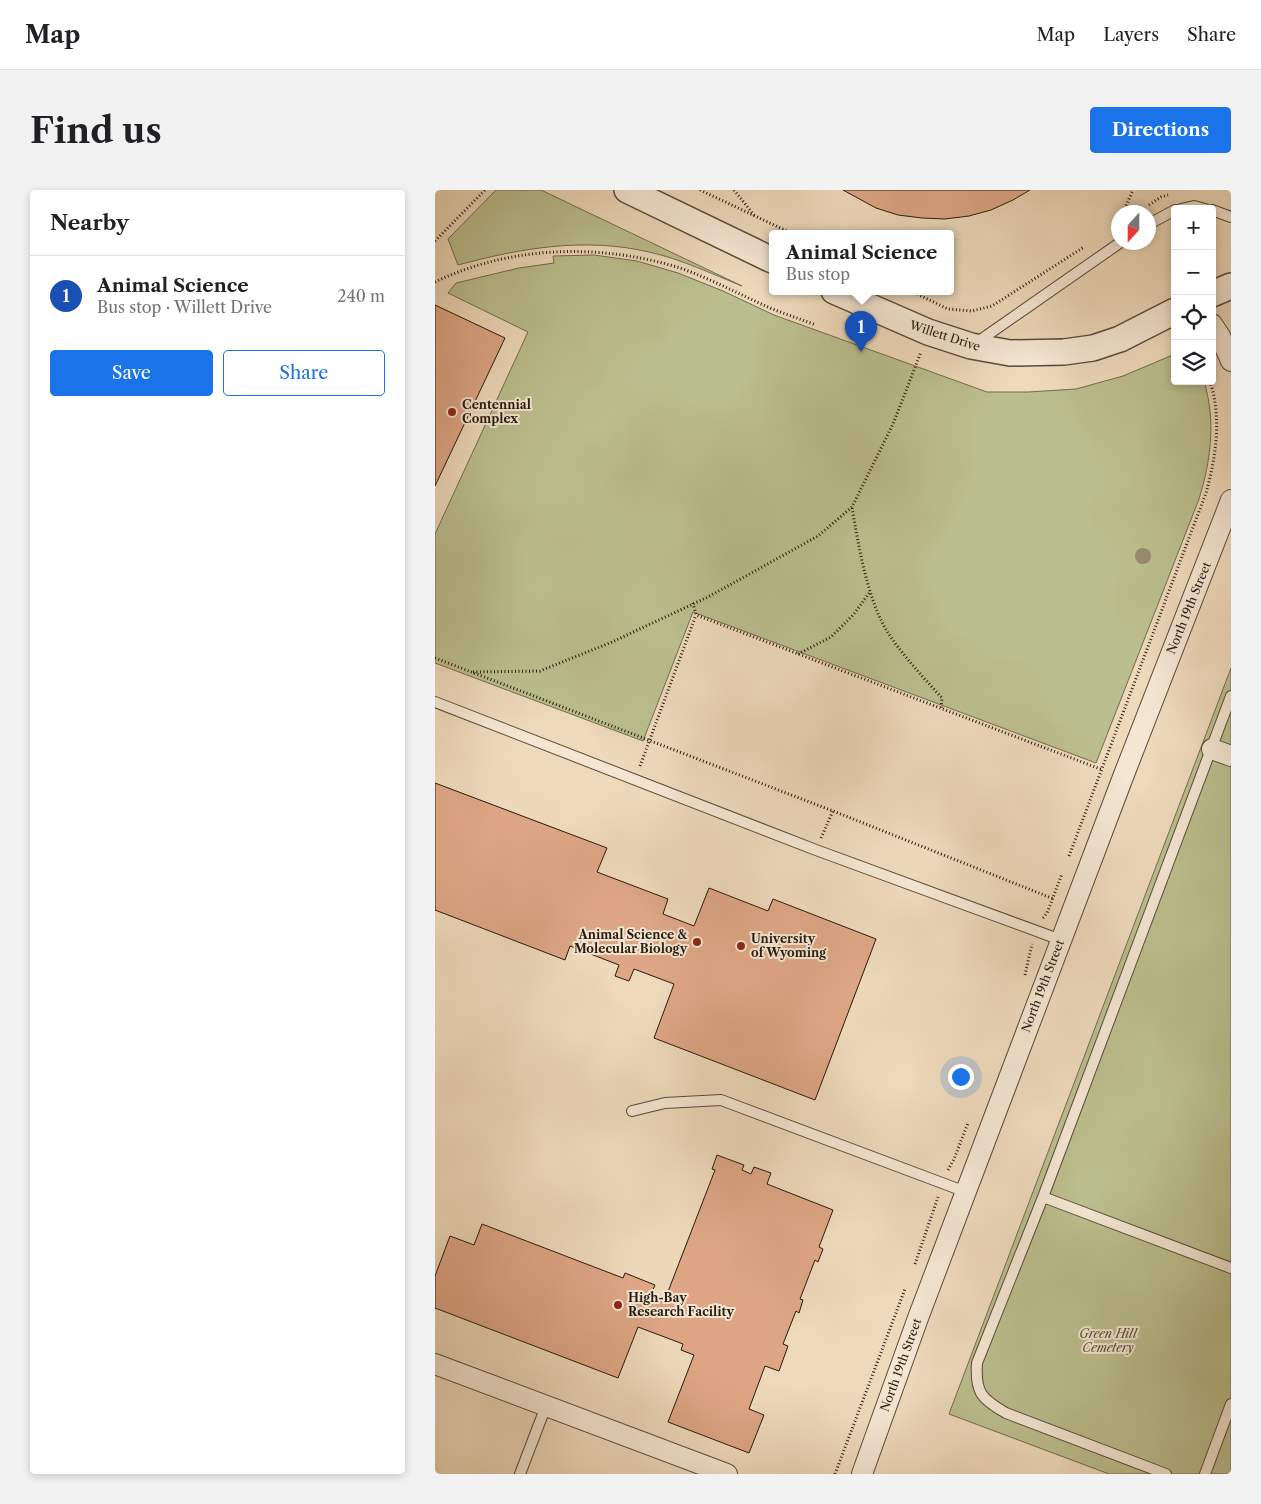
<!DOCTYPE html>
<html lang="en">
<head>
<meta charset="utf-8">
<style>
  :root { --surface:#fff; --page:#f2f2f2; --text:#202124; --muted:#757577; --line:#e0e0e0; --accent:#1a73e8 }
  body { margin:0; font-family:"Libre Caslon Text",serif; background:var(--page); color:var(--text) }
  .controls { position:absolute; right:15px; top:15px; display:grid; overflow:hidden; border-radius:5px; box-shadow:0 2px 8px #0003 }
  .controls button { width:45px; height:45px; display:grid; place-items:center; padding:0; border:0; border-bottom:1px solid var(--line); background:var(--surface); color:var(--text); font:25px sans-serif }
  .compass { position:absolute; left:676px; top:15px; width:45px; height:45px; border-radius:50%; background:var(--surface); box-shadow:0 2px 8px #0003; rotate:201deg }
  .you { position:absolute; left:525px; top:886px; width:18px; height:18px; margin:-12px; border:4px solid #fff; border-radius:50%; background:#1a73e8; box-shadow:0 0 0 8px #1a73e833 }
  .badge { display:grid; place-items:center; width:32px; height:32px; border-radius:50%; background:var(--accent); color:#fff; font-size:16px; font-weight:700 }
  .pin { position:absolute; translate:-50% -41px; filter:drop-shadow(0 1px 2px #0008) }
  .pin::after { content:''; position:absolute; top:26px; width:18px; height:15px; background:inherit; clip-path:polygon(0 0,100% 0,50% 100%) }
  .popup { position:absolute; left:334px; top:40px; width:185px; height:65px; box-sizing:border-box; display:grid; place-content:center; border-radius:5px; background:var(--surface); filter:drop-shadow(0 1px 4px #0005); font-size:16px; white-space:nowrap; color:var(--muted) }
  .popup b { font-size:19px; color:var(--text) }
  .popup::after { content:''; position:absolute; left:50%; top:100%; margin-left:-10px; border:10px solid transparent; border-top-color:var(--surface) }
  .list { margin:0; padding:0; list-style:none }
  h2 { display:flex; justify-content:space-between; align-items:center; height:65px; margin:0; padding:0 20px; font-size:21px }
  h2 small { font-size:16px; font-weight:400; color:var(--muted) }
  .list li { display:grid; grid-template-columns:32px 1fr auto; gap:15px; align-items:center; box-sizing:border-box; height:80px; padding:0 20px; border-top:1px solid var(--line) }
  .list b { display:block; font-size:19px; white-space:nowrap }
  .list p { margin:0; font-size:16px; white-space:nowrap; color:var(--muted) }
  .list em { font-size:16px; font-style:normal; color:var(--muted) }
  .actions { display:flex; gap:10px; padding:15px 20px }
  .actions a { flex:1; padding:11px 0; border:1px solid var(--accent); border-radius:5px; text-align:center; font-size:18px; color:var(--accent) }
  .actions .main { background:var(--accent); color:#fff }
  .icon { flex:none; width:28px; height:28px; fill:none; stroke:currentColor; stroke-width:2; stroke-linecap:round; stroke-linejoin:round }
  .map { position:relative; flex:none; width:796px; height:1284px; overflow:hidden; border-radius:5px }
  header { display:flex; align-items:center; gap:30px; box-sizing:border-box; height:70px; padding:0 25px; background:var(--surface); border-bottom:1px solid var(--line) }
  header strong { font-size:24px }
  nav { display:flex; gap:28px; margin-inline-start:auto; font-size:18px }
  .intro { display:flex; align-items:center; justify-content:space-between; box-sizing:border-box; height:120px; padding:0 30px }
  h1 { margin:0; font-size:35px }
  .button { padding:12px 22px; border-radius:5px; background:var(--accent); color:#fff; font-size:18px; font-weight:700 }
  main { display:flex; gap:30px; padding:0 30px }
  aside { flex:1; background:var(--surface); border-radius:5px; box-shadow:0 2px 8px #0003 }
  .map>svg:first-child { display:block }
</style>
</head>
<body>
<header>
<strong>Map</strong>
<nav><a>Map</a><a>Layers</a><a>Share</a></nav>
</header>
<div class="intro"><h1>Find us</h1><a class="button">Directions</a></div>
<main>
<aside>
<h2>Nearby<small></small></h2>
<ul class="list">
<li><span class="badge" style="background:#1a4fb4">1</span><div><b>Animal Science</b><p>Bus stop · Willett Drive</p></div><em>240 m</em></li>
</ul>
<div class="actions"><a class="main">Save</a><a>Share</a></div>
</aside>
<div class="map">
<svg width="796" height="1284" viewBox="0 0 796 1284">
  <rect width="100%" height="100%" fill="#eed9bb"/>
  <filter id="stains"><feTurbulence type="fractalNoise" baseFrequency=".004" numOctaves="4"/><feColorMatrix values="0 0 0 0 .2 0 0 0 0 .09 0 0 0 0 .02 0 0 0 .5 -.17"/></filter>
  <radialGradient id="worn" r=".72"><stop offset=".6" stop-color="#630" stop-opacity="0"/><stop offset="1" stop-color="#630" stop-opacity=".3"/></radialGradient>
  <path fill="#bbbe8e" stroke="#726c4e" d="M 61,0 L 106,0 L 307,96 C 277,84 246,69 214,62 C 150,47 86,58 23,75 L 13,49 Z
    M 159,65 L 202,71 L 243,83 L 288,101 L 339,125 L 552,202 L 593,202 L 641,199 L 688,186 L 740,164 L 740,191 L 769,191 C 781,231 776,270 764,309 L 661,573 L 258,422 L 208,551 L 0,473 L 0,344 L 93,142 L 13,103 L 21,93 L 84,78 L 119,73 L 118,66 Z
    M 796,478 L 796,1284 L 674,1284 L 514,1224 Z"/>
  <path fill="#dea685" stroke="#281b0d" d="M 408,0 L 595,0 L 578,10 L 556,20 L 534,26 L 510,29 L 487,28 L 463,25 L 441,18 Z
    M 0,115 L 70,148 L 0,296 Z
    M 0,593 L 172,658 L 162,682 L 233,709 L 228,724 L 259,736 L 274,698 L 333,721 L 338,709 L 441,749 L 380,910 L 219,848 L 239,794 L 199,779 L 194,791 L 180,786 L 184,775 L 135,756 L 130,770 L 0,720 Z
    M 282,965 L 309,975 L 307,980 L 316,984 L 319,977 L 336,983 L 332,994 L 398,1020 L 384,1057 L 388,1059 L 383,1072 L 380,1070 L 365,1109 L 368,1110 L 364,1123 L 361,1121 L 348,1154 L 353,1156 L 344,1181 L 330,1176 L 314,1219 L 329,1225 L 314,1263 L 233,1232 L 259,1165 L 246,1160 L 248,1154 L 203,1137 L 183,1188 L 0,1118 L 0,1086 L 15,1046 L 39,1055 L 47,1034 L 188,1088 L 190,1083 L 220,1095 L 215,1107 L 229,1112 L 280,980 L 277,979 Z"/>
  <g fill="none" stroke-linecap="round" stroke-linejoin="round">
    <g stroke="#5a4a38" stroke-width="12">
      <path id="service" d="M 746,19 L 759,16 L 770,19
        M 777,20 L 796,27
        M 714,34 L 740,20
        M 541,153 L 686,52
        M 0,512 L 381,660 L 626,750
        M 197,921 L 230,913 L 286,910 L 531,1002
        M 608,1007 L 796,1078
        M 85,1284 L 111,1216
        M 731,1284 L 571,1223 C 546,1209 540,1202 542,1173 L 608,1007 L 796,506
        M 770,1284 L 796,1214"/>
    </g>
    <g stroke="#5a4a38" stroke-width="22">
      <path id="minor" d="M 777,134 L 785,146 L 796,171
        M 777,559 L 796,566
        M 0,1174 L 292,1284
        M 427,1284 L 483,1128 L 688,587 L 796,310"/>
    </g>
    <g stroke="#5a4a38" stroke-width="28">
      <path id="tertiary" d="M 192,0 L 337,70
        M 399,101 L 493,142 L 536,156 L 575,163 L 629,162 L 658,158 L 685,149 L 740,121
        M 777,104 L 796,96"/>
    </g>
    <path stroke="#281b0d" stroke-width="3" stroke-dasharray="1 2.5" stroke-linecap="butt" d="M 265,0 L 356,43
      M 299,0 L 319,25
      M 714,15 L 726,7 L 733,5
      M 688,22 L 698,0
      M 0,51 L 50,0
      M 0,92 C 76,55 168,53 248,79 C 278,90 306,105 335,118 C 350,124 365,129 381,135
      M 476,101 L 513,119 L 537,121 L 557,116 L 649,57
      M 417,318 C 424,357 432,409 453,443 C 469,467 488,487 507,508 L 506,519
      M 258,413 L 261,425 L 668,580
      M 363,464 L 396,447 L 419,424 L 435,402
      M 0,468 L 398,621 L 619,709
      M 38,482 L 105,481 L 177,452 L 273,407 L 383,346 L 417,317 L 458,234 L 486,162
      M 205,576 L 261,425
      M 386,648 L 398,621
      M 634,666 L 771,303 C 781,267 787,228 775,191
      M 608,728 L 612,723 L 627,684
      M 590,785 L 597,754
      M 513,980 L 519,969 L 533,933
      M 480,1074 L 503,1007
      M 400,1284 L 470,1099"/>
    <use href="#service" stroke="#f4e6d3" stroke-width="10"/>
    <use href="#minor" stroke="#f4e6d3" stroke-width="20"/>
    <use href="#tertiary" stroke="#f4e6d3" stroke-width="25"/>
  </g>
  <circle fill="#998b71" cx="708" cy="366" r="8"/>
  <g fill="#8f2418" stroke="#f4e6d3" stroke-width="2">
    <circle cx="17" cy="222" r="5"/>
    <circle cx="262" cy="752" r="5"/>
    <circle cx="306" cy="756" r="5"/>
    <circle cx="183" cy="1115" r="5"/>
  </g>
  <g text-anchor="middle" stroke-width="4" stroke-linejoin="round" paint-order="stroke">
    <g font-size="12" fill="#281b0d" stroke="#f4e6d3">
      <text transform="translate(510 146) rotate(18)" y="4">Willett Drive</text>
      <text transform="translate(754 418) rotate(-68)" y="4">North 19th Street</text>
      <text transform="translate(608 796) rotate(-69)" y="4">North 19th Street</text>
      <text transform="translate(466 1175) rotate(-70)" y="4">North 19th Street</text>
    </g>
    <g font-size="12" font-weight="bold" fill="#281b0d" stroke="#f4e6d3" text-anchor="start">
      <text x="27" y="219">Centennial<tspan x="27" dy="14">Complex</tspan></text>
      <text x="252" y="749" text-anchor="end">Animal Science &amp;<tspan x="252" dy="14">Molecular Biology</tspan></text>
      <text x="316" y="753">University<tspan x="316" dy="14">of Wyoming</tspan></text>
      <text x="193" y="1112">High-Bay<tspan x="193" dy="14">Research Facility</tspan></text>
    </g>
    <g font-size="12" font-style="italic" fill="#544c34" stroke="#f4e6d3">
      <text x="673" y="1148">Green Hill<tspan x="673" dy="14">Cemetery</tspan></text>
    </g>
  </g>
  <rect width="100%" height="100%" filter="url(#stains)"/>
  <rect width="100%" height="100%" fill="url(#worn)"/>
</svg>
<div class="controls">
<button>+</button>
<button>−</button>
<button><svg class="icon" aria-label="locate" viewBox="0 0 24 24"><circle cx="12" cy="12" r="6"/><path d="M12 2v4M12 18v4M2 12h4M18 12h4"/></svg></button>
<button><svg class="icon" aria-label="layers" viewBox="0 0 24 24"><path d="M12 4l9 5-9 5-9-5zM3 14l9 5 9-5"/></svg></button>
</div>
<svg class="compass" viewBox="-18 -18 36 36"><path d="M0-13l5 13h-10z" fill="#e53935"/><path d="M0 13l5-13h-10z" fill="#757577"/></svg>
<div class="you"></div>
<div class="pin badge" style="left:426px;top:162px;background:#1a4fb4">1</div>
<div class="popup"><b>Animal Science</b>Bus stop</div>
</div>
</main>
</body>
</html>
